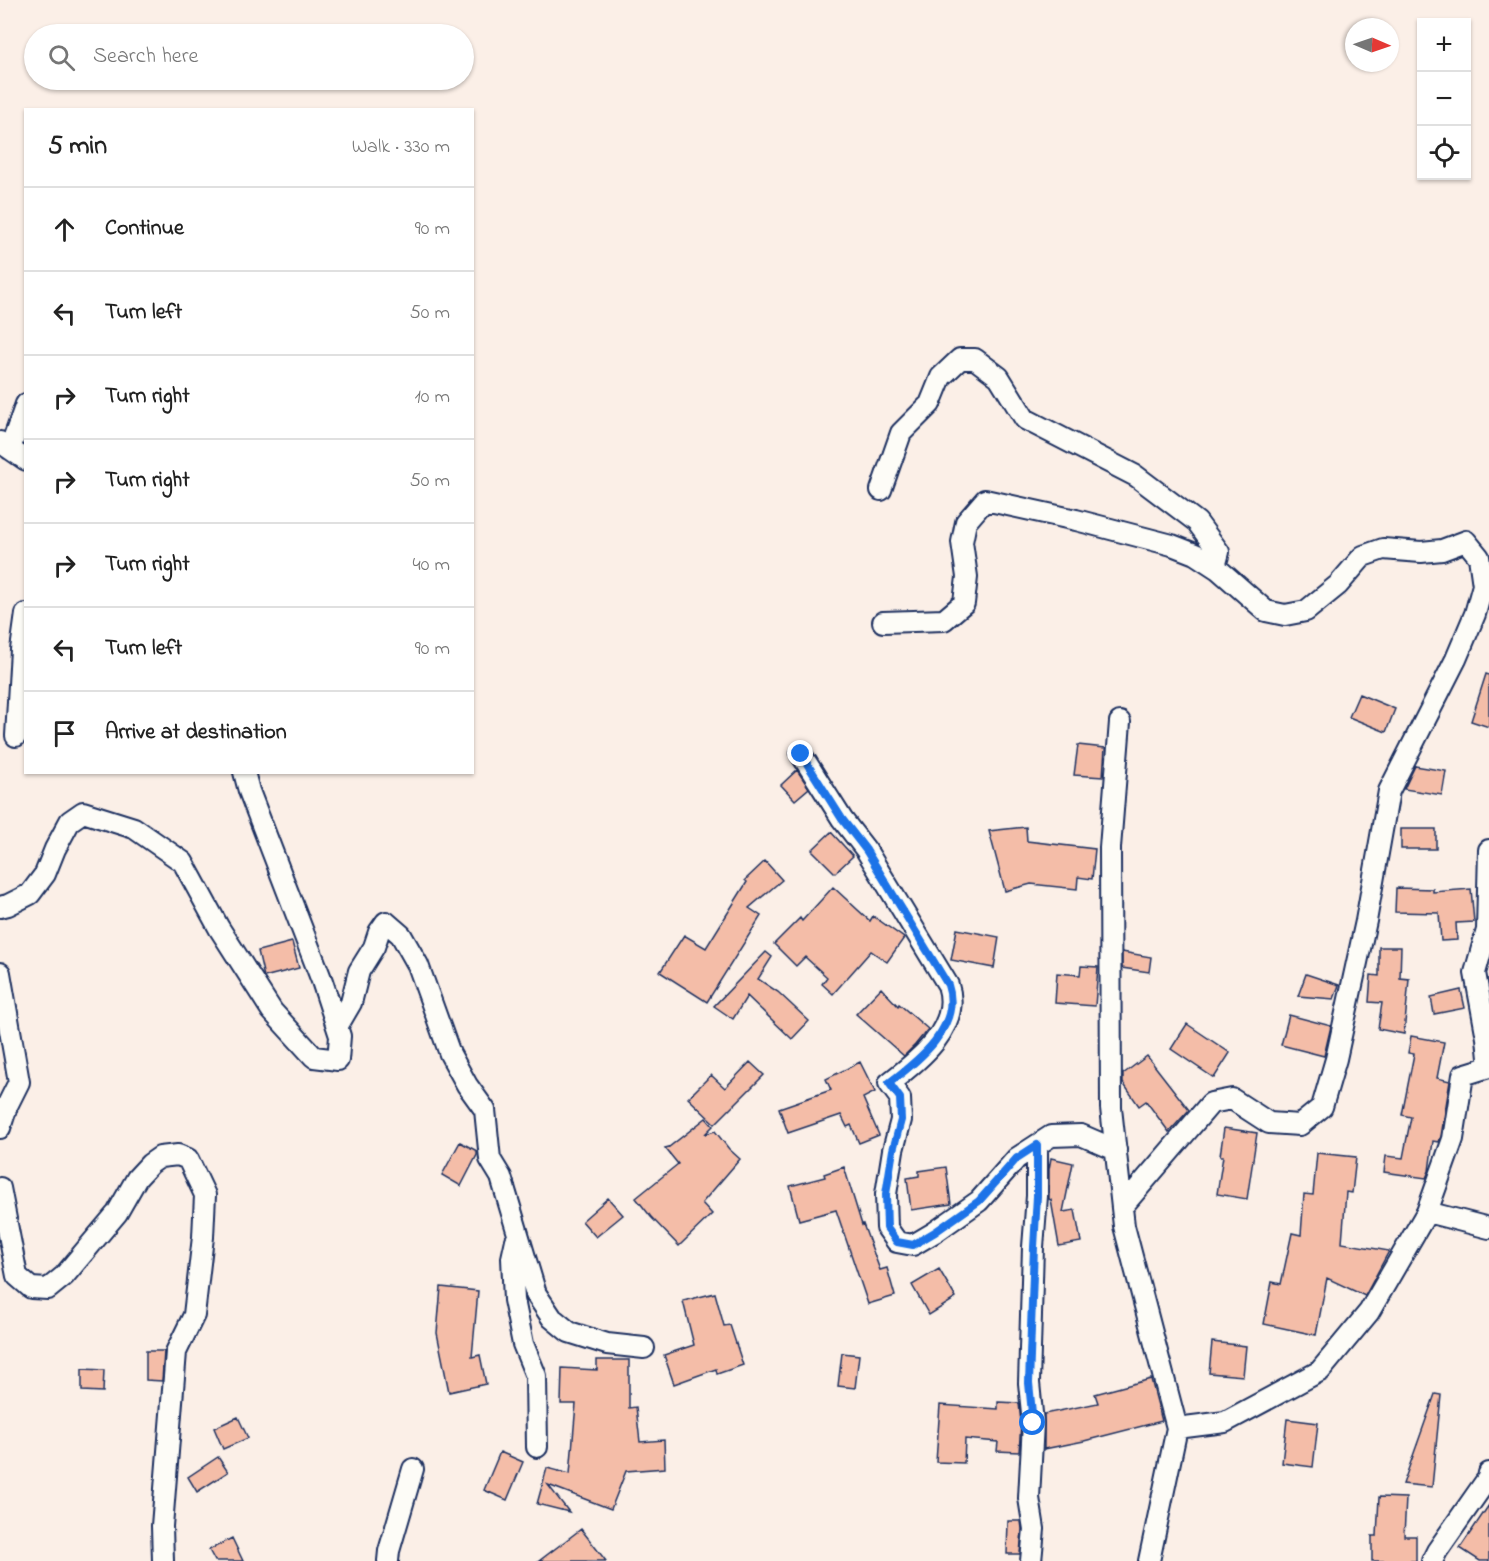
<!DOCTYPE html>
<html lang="en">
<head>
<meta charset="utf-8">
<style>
  :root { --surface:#fff; --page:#f6f6f6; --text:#222; --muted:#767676; --line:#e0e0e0 }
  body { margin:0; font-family:"Indie Flower",sans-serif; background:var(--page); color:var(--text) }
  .controls { position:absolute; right:18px; top:18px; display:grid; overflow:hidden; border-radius:0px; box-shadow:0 2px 4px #0004 }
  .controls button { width:54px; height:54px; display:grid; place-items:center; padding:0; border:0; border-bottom:2px solid var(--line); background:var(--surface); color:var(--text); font:30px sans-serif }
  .compass { position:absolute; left:1345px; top:18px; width:54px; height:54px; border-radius:50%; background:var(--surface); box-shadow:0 2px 4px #0004; rotate:92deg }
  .stop { position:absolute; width:18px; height:18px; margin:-14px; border:4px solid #1a73e8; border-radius:50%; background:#fff }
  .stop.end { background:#1a73e8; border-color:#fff; box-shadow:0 2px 6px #0008 }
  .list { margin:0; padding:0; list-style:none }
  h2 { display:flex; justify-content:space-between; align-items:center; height:78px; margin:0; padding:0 24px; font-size:26px }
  h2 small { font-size:20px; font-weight:400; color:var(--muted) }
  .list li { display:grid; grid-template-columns:39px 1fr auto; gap:18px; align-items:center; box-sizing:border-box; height:84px; padding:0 24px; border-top:2px solid var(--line) }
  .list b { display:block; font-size:22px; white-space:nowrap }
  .list em { font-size:20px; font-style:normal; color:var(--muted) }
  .icon { flex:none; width:33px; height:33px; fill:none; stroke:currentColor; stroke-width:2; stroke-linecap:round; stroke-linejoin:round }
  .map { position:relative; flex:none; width:1489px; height:1561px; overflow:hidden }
  .search { position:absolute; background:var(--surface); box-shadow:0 2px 4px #0004; left:24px; top:24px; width:450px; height:66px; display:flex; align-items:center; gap:15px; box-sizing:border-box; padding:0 21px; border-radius:33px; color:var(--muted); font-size:22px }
  .panel { position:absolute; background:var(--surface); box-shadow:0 2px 4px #0004; left:24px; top:108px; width:450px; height:666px; border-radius:0px }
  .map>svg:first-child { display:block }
</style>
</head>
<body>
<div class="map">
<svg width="1489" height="1561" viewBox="0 0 1489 1561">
  <rect width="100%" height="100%" fill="#fbefe7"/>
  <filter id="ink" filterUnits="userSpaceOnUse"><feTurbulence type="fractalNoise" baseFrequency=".0167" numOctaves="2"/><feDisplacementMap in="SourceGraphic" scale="12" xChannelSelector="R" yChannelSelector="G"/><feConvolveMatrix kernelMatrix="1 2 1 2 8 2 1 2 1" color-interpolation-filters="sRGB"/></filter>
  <g filter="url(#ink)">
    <path fill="#f4bda8" stroke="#1b2f5e" stroke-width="1.5" d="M 1486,674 L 1489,675 L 1489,727 L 1471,721 Z
      M 1359,694 L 1395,709 L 1386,732 L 1349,717 Z
      M 1078,745 L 1105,748 L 1103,777 L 1074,775 Z
      M 1415,766 L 1446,771 L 1442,795 L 1404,789 Z
      M 797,770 L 809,788 L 795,800 L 781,785 Z
      M 1026,827 L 1027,841 L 1095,849 L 1092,879 L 1078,877 L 1077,889 L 1031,884 L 1005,891 L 989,831 Z
      M 1401,829 L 1436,829 L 1436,849 L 1401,849 Z
      M 831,832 L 853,856 L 835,873 L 812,850 Z
      M 765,861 L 782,880 L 749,908 L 761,916 L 707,1002 L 660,972 L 684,935 L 706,948 L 747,882 L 745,880 Z
      M 833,887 L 870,921 L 873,916 L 904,938 L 887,962 L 871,951 L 833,994 L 822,984 L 827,977 L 805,957 L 796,966 L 774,944 L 800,918 L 802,921 Z
      M 1396,888 L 1433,889 L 1433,892 L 1471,889 L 1474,922 L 1456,923 L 1457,940 L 1441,941 L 1439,913 L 1395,912 Z
      M 957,929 L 999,937 L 994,968 L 951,960 Z
      M 292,942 L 299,968 L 264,977 L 258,951 Z
      M 1379,947 L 1401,947 L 1400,978 L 1409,979 L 1404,1034 L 1378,1029 L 1382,1003 L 1369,1002 L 1371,975 L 1379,976 Z
      M 766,952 L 772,957 L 758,979 L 778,992 L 809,1021 L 792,1039 L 747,996 L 733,1019 L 714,1006 Z
      M 1122,952 L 1151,957 L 1149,972 L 1122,968 Z
      M 1081,966 L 1098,967 L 1095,1006 L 1055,1003 L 1057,973 L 1080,975 Z
      M 1306,974 L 1339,985 L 1334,999 L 1298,996 Z
      M 881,988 L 898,1006 L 899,1004 L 928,1029 L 915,1045 L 904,1056 L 856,1014 Z
      M 1461,990 L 1465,1008 L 1434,1014 L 1431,997 Z
      M 1289,1015 L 1331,1026 L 1324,1056 L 1281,1045 Z
      M 1187,1024 L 1230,1053 L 1214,1078 L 1171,1049 Z
      M 1411,1036 L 1444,1042 L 1437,1078 L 1450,1081 L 1441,1136 L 1439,1142 L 1433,1141 L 1429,1171 L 1426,1178 L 1384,1172 L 1386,1156 L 1403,1158 L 1411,1117 L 1402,1115 L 1414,1054 L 1408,1053 Z
      M 1147,1056 L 1189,1110 L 1169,1132 L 1146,1101 L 1139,1106 L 1123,1083 L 1123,1074 Z
      M 750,1062 L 764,1075 L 715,1124 L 688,1098 L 711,1075 L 725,1088 Z
      M 860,1062 L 875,1092 L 863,1098 L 879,1135 L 859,1143 L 851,1125 L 847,1127 L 841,1115 L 788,1133 L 779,1108 L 831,1090 L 826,1079 Z
      M 706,1118 L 713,1126 L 705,1134 L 715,1131 L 729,1149 L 740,1159 L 702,1203 L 712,1214 L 679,1246 L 651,1217 L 636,1198 L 678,1164 L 665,1148 L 669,1147 Z
      M 1224,1128 L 1257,1133 L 1247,1199 L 1217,1194 L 1223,1156 L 1220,1156 Z
      M 460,1142 L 477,1151 L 477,1155 L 461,1186 L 442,1175 Z
      M 1317,1153 L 1356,1157 L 1352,1193 L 1346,1192 L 1342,1243 L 1389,1251 L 1365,1296 L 1327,1278 L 1316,1335 L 1264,1324 L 1272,1282 L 1281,1284 L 1292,1233 L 1301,1235 L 1304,1194 L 1313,1195 Z
      M 1051,1158 L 1073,1163 L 1063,1212 L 1075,1210 L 1081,1242 L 1059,1246 L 1051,1200 L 1049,1199 L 1049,1169 Z
      M 844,1167 L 862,1225 L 863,1224 L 880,1270 L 887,1268 L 895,1296 L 868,1304 L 836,1210 L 799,1220 L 790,1186 L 825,1177 L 824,1174 Z
      M 946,1167 L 951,1204 L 911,1210 L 907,1178 L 919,1176 L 919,1171 Z
      M 608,1198 L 623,1215 L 596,1237 L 582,1221 Z
      M 939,1269 L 956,1298 L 929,1315 L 912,1285 Z
      M 441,1287 L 478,1291 L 472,1357 L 480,1355 L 486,1384 L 449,1392 L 437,1333 Z
      M 715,1293 L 724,1326 L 730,1325 L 743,1365 L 717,1374 L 716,1369 L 674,1384 L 664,1355 L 694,1345 L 683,1301 Z
      M 1212,1342 L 1246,1346 L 1243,1376 L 1209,1373 Z
      M 146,1351 L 164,1351 L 162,1381 L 146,1380 Z
      M 842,1353 L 859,1355 L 855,1388 L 838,1386 Z
      M 597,1360 L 629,1360 L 629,1408 L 636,1407 L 640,1442 L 664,1440 L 665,1468 L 626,1471 L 611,1509 L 548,1485 L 569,1512 L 537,1504 L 547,1468 L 570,1474 L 576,1404 L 561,1404 L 562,1368 L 597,1370 Z
      M 82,1369 L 104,1370 L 103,1392 L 82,1391 Z
      M 1151,1379 L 1162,1421 L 1084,1441 L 1044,1449 L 1044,1414 L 1098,1403 L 1095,1394 Z
      M 1435,1394 L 1441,1395 L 1432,1487 L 1403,1484 Z
      M 998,1402 L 1019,1403 L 1021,1423 L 1019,1452 L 997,1451 L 998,1442 L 965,1439 L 964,1463 L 936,1462 L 940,1405 L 998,1409 Z
      M 238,1417 L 248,1438 L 223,1449 L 214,1428 Z
      M 1287,1419 L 1318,1423 L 1313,1467 L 1282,1463 Z
      M 500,1452 L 523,1462 L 507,1500 L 484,1490 Z
      M 218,1457 L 228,1472 L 197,1492 L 188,1477 Z
      M 1379,1497 L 1406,1498 L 1404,1536 L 1416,1536 L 1416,1561 L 1372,1561 L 1372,1536 L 1377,1536 Z
      M 1489,1505 L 1489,1561 L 1480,1561 L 1460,1548 Z
      M 1008,1521 L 1021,1521 L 1022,1529 L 1020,1554 L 1007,1554 Z
      M 581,1529 L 606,1561 L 539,1561 Z
      M 232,1538 L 243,1561 L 215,1561 L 209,1550 Z"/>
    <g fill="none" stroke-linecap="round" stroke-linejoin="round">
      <g stroke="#1b2f5e" stroke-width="24">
        <path id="street" d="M 0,442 L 26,460
          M 10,449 L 26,404
          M 881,490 L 901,433 L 930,404 L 941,377 L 960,359 L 975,359 L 999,377 L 1025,419 L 1136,476 L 1197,522 L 1219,552 L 1215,567
          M 883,622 L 944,620 L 964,603 L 967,577 L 962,542 L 966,522 L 985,500 L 1076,520 L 1172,545 L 1195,554 L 1218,569 L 1266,611 L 1285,615 L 1306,611 L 1338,585 L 1363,556 L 1383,549 L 1421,552 L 1442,550 L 1466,541 L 1479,557 L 1483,585 L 1475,614 L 1456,659 L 1389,791 L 1366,921 L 1336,1059 L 1322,1107 L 1300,1125 L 1269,1123 L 1232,1099 L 1211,1103 L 1122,1207
          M 1120,722 L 1110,848 L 1111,1108 L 1124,1226 L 1177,1428 L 1149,1561
          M 16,736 L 21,650 L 26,614
          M 801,754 L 842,819 L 866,850 L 948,985 C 962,1027 918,1061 889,1083 L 900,1098 L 901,1120 L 893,1150 L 886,1194 L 887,1228 L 897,1242 L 913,1245 L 935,1232 L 979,1201 L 1017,1158 L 1051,1136 L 1081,1135 L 1116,1150
          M 1489,850 L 1487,930 L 1475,973 L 1487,1038 L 1489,1058
          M 0,907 L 8,905 L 30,894 L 45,874 L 55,849 L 70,821 L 83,812 L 134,828 L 183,862 L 219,928 L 272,1011 L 314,1057 L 338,1060 L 340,1036 L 322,981 L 249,791 L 244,772
          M 0,973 L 19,1082 L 7,1106 L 0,1128
          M 337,1027 L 351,1003 L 359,971 L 374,947 L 379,932 L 386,922 L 401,935 L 418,965 L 450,1054 L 467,1085 L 485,1110 L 490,1159 L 501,1177 L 536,1294 L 552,1318 L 569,1332 L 607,1344 L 644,1348
          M 0,1188 L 17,1276 L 31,1288 L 48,1289 L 64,1276 L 117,1213 L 137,1178 L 150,1164 L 160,1157 L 178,1155 L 188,1159 L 205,1195 L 203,1237 L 194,1315 L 176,1352 L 162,1526 L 163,1561
          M 1427,1212 L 1489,1228
          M 516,1240 L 512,1258 L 514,1300 L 523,1344 L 536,1376 L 537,1447
          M 1177,1428 L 1225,1422 L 1320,1371 L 1369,1312 L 1427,1212 L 1453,1139 L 1463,1075 L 1489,1067
          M 388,1561 L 389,1551 L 413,1469
          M 1031,1561 L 1034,1529 L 1029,1498 L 1033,1423 L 1029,1383 L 1033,1247 L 1037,1196 L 1037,1145
          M 1432,1561 L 1437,1551 L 1488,1478 L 1489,1473"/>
      </g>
      <use href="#street" stroke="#fdfcf7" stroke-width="20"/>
    </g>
  </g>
  <g fill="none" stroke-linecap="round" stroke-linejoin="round" filter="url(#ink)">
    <path stroke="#1a73e8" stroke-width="8" d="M 801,754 L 842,819 L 866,850 L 948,985 C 962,1027 918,1061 889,1083 L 900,1098 L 901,1120 L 893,1150 L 886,1194 L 887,1228 L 897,1242 L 913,1245 L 935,1232 L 979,1201 L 1017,1158 L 1037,1145 L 1037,1196 L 1034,1247 L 1029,1383 L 1033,1423"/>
  </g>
</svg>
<div class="controls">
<button>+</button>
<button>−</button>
<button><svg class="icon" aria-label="locate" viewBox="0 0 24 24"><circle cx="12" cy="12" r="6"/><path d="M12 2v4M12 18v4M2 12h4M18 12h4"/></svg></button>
</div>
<svg class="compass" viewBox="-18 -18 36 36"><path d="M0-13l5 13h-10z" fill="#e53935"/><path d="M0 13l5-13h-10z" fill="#767676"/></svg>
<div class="stop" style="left:1033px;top:1423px"></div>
<div class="stop end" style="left:801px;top:754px"></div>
<div class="search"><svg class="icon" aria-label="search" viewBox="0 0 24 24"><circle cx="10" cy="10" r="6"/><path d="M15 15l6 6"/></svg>Search here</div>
<section class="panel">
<h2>5 min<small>Walk · 330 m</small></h2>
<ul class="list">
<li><svg class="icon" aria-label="ahead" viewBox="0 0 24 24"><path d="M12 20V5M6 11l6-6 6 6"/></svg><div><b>Continue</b></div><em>90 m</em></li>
<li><svg class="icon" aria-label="left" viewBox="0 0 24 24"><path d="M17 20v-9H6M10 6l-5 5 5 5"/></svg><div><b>Turn left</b></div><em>50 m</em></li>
<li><svg class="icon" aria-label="right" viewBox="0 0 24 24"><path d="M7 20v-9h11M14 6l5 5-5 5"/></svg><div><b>Turn right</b></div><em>10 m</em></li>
<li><svg class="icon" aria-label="right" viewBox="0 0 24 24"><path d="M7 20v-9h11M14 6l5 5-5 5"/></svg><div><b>Turn right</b></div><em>50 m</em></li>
<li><svg class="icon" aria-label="right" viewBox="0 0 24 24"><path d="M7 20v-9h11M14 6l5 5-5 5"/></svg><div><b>Turn right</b></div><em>40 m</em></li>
<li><svg class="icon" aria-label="left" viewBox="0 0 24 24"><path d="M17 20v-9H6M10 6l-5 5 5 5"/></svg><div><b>Turn left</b></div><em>90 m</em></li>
<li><svg class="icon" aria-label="arrive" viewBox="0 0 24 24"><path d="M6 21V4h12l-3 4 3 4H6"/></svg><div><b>Arrive at destination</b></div></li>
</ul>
</section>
</div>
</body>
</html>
